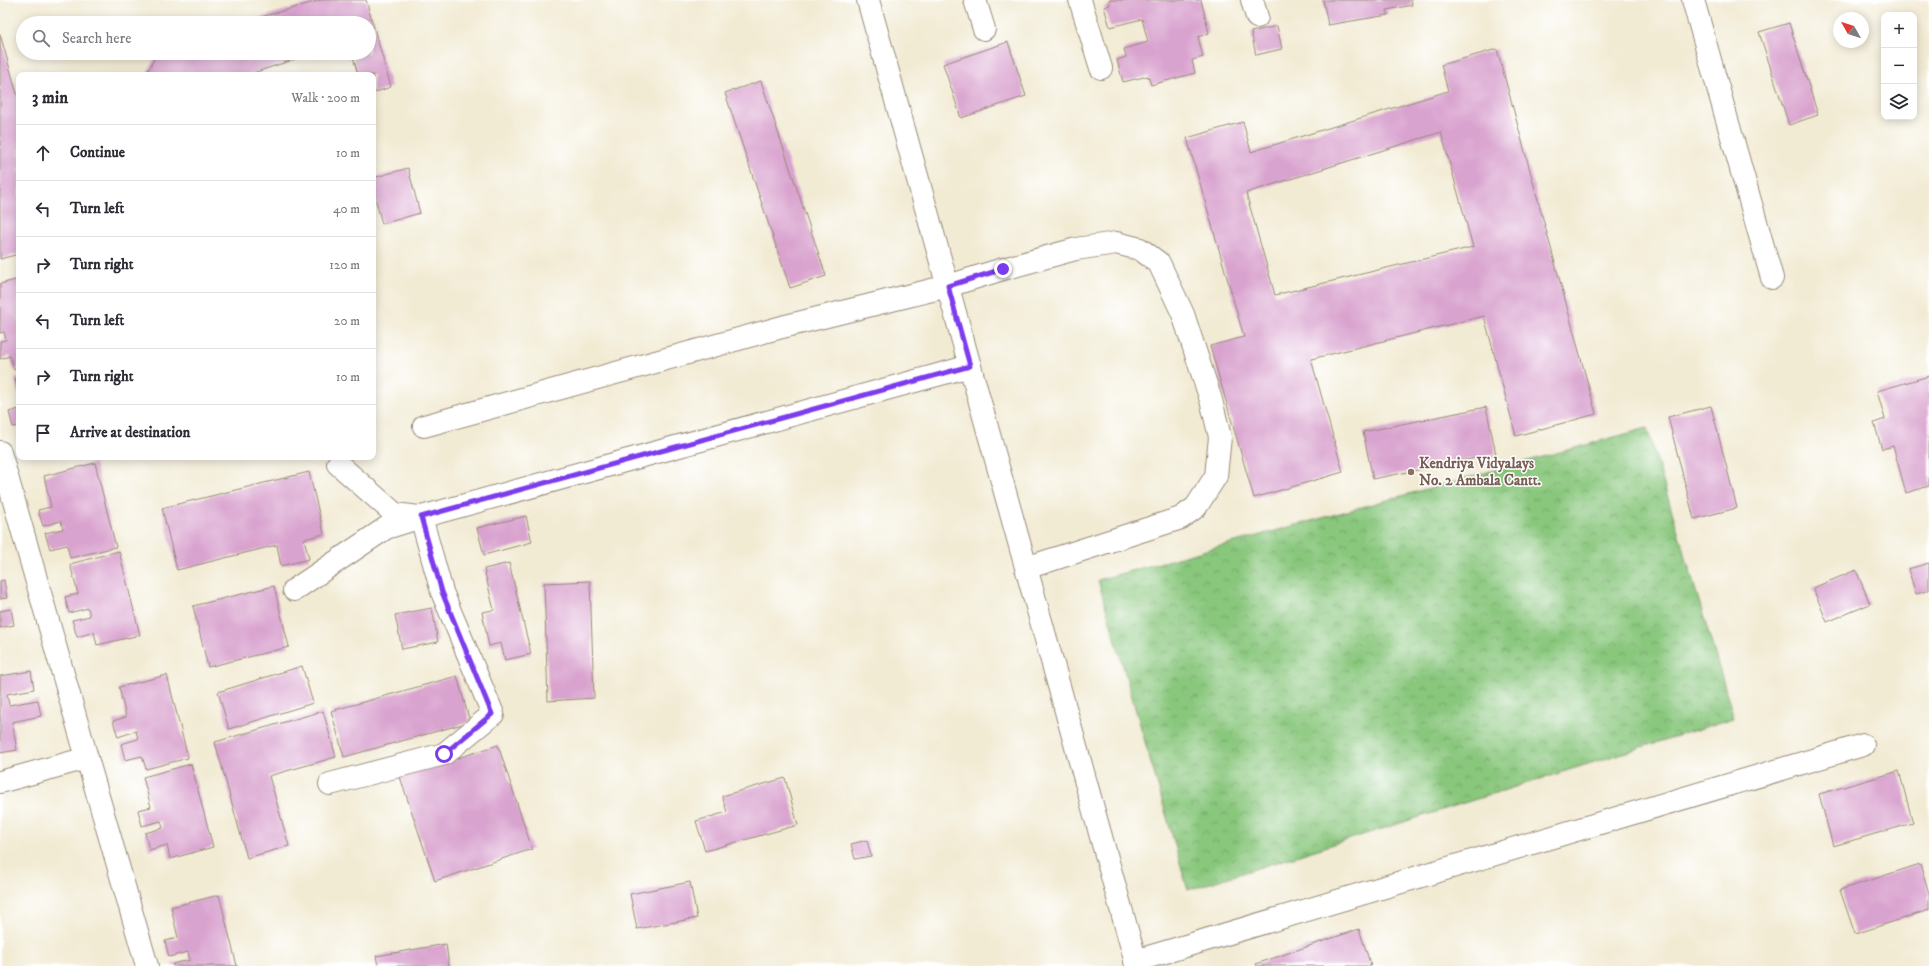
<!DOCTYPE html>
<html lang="en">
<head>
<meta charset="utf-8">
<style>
  :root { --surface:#fff; --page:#f2f2f3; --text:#2b2b33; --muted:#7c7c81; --line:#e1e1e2 }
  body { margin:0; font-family:"IM FELL DW Pica",serif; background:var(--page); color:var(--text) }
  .controls { position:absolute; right:12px; top:12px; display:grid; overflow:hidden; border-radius:8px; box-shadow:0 2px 10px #0003 }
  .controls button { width:36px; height:36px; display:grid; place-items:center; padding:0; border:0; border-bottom:1px solid var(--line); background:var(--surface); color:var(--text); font:20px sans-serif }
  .compass { position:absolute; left:1833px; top:12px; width:36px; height:36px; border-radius:50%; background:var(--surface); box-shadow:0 2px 10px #0003; rotate:309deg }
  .stop { position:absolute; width:12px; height:12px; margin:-9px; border:3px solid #7c3aed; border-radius:50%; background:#fff }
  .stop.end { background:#7c3aed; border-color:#fff; box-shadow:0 1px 4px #0008 }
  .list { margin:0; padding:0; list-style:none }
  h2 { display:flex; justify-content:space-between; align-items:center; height:52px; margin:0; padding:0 16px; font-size:17px }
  h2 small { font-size:13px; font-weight:400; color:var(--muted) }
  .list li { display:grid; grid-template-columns:26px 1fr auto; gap:12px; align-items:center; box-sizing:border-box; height:56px; padding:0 16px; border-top:1px solid var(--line) }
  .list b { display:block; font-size:15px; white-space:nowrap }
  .list em { font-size:13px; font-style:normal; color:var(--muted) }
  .icon { flex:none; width:22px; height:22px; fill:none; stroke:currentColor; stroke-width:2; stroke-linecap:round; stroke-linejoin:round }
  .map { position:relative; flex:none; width:1929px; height:966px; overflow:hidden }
  .search { position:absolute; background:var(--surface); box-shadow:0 2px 10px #0003; left:16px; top:16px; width:360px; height:44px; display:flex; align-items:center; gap:10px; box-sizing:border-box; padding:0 14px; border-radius:22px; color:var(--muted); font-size:15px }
  .panel { position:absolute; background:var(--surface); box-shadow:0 2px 10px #0003; left:16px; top:72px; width:360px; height:388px; border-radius:8px }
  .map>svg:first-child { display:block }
</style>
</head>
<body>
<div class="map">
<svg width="1929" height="966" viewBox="0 0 1929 966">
  <defs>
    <pattern id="park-crowns" width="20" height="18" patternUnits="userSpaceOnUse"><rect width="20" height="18" fill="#89c77d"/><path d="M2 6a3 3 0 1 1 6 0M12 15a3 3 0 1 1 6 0" fill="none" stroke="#71a266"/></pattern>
  </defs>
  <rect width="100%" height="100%" fill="#fff"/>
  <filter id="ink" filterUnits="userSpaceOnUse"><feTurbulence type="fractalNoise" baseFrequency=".025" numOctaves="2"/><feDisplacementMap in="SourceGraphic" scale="8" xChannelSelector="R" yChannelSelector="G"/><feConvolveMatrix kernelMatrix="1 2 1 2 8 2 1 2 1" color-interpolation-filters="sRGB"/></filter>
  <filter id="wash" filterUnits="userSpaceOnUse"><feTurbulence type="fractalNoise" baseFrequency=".012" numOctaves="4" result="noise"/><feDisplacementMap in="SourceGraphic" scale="16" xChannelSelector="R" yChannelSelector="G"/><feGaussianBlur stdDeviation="0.9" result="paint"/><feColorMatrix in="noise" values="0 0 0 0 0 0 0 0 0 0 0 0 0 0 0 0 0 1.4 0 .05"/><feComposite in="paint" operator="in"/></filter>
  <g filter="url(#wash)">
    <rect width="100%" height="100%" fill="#f2ebd4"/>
    <path fill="url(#park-crowns)" stroke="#62784e" d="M 1647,428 L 1734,718 L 1188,890 L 1098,580 Z"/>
    <g id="blocks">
      <path fill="#d9a3cf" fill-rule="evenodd" d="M 321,0 L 366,0 L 391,87 L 373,93 L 373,75 L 358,75 L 352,53 L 369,53 L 369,23 L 240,23 Z
        M 1109,0 L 1201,0 L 1209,33 L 1198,37 L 1203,57 L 1192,60 L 1195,73 L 1151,85 L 1148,76 L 1123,82 L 1117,60 L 1126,57 L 1124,49 L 1148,42 L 1142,19 L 1110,27 L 1104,7 L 1110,5 Z
        M 1323,0 L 1411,0 L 1412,5 L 1387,10 L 1388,15 L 1328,25 Z
        M 1789,23 L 1818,115 L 1789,125 L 1759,32 Z
        M 1277,26 L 1282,49 L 1256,55 L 1251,32 Z
        M 0,34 L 19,101 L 19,254 L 0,259 Z
        M 1008,42 L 1026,96 L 961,118 L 943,64 Z
        M 1497,49 L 1596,414 L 1516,436 L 1484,316 L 1311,359 L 1343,472 L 1254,498 L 1210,346 L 1244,337 L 1187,138 L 1243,122 L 1251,152 L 1448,91 L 1441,65 ZM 1441,132 L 1473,247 L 1275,295 L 1246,193 Z
        M 157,53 L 314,53 L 247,75 L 146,75 Z
        M 761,81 L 826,276 L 790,288 L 725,93 Z
        M 408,168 L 420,213 L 382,224 L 373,189 L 373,178 Z
        M 19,279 L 19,368 L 14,370 L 10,356 L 0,359 L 0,341 L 6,340 L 4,332 L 0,333 L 0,284 Z
        M 1929,376 L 1929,486 L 1906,493 L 1893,446 L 1882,449 L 1874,423 L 1885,419 L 1877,391 Z
        M 19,377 L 19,393 L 18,393 L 15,378 Z
        M 1711,406 L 1737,508 L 1694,519 L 1668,417 Z
        M 1486,407 L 1496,454 L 1373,479 L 1363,432 Z
        M 19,409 L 19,426 L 13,427 L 9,412 Z
        M 95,463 L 116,547 L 70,558 L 67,545 L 50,549 L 45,533 L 63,529 L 61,521 L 43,526 L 38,510 L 51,507 L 44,476 Z
        M 309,472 L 324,534 L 304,539 L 309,559 L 281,566 L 277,545 L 177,570 L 162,508 Z
        M 526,516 L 532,542 L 484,555 L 477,528 Z
        M 119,551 L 140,635 L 97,645 L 94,632 L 77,637 L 72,620 L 90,616 L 88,608 L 69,613 L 65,597 L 78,594 L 70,564 Z
        M 509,563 L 531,654 L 505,660 L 501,643 L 489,646 L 482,612 L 494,610 L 484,569 Z
        M 1929,563 L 1929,590 L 1916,594 L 1908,569 Z
        M 1856,570 L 1870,604 L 1827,622 L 1813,588 Z
        M 4,580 L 7,598 L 0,599 L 0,581 Z
        M 590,581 L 594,698 L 548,701 L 544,583 Z
        M 274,586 L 289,647 L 208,667 L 193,606 Z
        M 432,608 L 438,642 L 402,649 L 395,615 Z
        M 11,609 L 14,625 L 0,628 L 0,611 Z
        M 302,666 L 313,703 L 229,729 L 218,692 Z
        M 31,671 L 34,689 L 7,694 L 9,705 L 38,700 L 41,716 L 12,722 L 17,750 L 0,753 L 0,676 Z
        M 167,675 L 188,758 L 146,769 L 142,756 L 125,760 L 121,744 L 138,739 L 136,731 L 118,737 L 113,721 L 126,717 L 119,687 Z
        M 457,676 L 470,722 L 344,757 L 331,711 Z
        M 323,711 L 336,757 L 269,776 L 289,846 L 247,858 L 215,742 Z
        M 498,745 L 532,849 L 435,881 L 400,777 Z
        M 191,764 L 213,847 L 170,859 L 167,845 L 149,850 L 145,833 L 163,828 L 161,821 L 142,826 L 138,810 L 151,807 L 143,777 Z
        M 1899,771 L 1913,823 L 1833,846 L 1819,794 Z
        M 785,778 L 798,825 L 705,851 L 696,821 L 727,812 L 722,796 Z
        M 867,840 L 871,856 L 855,859 L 851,844 Z
        M 1920,864 L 1929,893 L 1929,910 L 1855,934 L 1840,890 Z
        M 690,882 L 697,918 L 637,929 L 630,894 Z
        M 219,895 L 237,966 L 173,966 L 172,964 L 190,960 L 188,952 L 169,957 L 165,941 L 178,938 L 171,907 Z
        M 1359,929 L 1371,966 L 1257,966 L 1256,964 Z
        M 446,944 L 449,966 L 378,966 L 376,956 Z"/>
    </g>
  </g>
  <g filter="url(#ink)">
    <use href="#blocks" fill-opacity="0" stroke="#968a79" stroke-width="1"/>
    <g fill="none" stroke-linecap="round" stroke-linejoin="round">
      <g stroke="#968a79" stroke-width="24">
        <path id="minor" d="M 868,0 L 1137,966
          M 975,0 L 984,29
          M 1080,0 L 1101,68
          M 1252,0 L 1257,17
          M 1693,0 L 1772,278
          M 424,426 L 782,327 L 948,286 L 1003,269 L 1076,249 L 1116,243 L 1140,249 L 1159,263 L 1183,314 L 1211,400 L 1220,437 L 1216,476 L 1196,507 L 1181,518 L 1026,568
          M 0,452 L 87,758
          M 338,464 L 395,514 L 419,517
          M 294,590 L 386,528 L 421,517
          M 0,782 L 87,758 L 147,966
          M 330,784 L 444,754 L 493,714 L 442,592 L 421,517 L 970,366
          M 1135,961 L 1863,745"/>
      </g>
      <use href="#minor" stroke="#fff" stroke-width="22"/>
    </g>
  </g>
  <g fill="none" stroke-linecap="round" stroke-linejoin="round" filter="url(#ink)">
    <path stroke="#7c3aed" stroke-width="5" d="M 444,754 L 492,714 L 442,592 L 421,517 L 970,366 L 948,286 L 1003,269"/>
  </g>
  <circle fill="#8d6e63" stroke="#fff" stroke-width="1.5" cx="1411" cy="472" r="4"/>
  <g text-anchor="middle" stroke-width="3" stroke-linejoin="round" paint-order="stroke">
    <g font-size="15" font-weight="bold" fill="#785e54" stroke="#fff" text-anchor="start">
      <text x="1419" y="468">Kendriya Vidyalays<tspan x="1419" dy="17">No. 2 Ambala Cantt.</tspan></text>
    </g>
  </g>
</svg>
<div class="controls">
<button>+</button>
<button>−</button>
<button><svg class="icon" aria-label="layers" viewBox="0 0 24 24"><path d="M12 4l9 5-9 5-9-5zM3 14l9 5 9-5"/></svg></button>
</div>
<svg class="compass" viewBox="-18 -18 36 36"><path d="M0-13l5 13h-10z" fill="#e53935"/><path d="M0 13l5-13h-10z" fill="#7c7c81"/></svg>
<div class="stop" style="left:444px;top:754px"></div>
<div class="stop end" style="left:1003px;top:269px"></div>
<div class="search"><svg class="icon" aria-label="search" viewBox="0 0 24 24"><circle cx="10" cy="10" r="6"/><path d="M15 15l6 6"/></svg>Search here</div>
<section class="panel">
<h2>3 min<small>Walk · 200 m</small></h2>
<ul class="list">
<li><svg class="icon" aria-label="ahead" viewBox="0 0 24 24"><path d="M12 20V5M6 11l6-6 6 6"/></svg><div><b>Continue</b></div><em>10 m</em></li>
<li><svg class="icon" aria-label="left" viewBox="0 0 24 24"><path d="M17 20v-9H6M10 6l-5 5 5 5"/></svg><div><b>Turn left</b></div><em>40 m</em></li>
<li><svg class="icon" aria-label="right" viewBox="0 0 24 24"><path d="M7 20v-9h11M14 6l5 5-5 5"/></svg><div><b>Turn right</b></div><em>120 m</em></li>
<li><svg class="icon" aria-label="left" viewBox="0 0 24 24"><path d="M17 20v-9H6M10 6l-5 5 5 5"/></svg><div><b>Turn left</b></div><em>20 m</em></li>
<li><svg class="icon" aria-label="right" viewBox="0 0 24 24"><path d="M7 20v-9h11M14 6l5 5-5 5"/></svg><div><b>Turn right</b></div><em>10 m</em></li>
<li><svg class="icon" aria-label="arrive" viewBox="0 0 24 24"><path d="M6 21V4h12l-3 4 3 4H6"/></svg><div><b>Arrive at destination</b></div></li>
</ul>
</section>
</div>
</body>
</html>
